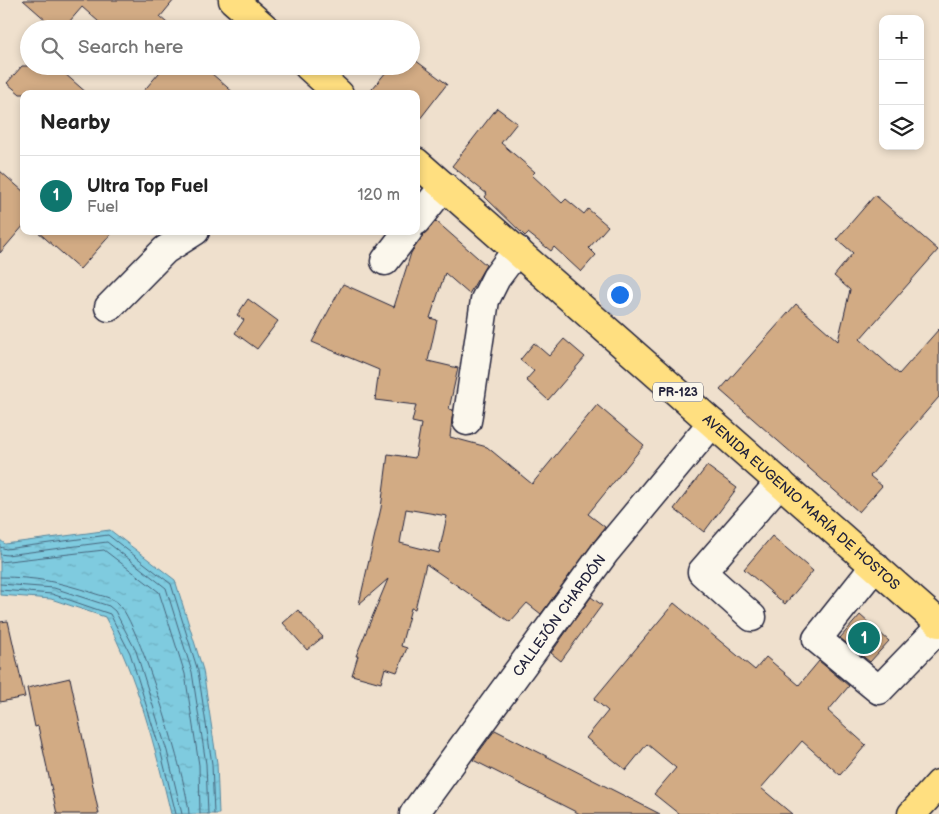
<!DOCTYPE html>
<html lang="en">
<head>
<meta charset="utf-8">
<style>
  :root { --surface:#fff; --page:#f2f2f2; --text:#222; --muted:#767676; --line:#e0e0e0; --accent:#0f766e }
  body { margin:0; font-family:"Balsamiq Sans",sans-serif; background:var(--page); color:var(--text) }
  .controls { position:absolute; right:15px; top:15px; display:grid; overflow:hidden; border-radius:10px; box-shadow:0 2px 8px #0003 }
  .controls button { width:45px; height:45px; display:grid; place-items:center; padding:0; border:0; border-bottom:1px solid var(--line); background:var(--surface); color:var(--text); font:25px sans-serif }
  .you { position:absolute; left:619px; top:294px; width:18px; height:18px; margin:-12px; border:4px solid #fff; border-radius:50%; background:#1a73e8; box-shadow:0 0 0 8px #1a73e833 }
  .badge { display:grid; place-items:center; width:32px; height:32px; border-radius:50%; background:var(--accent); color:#fff; font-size:16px; font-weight:700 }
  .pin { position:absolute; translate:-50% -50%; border:2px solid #fff; box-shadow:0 1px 5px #0006 }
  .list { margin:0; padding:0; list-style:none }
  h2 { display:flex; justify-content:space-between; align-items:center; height:65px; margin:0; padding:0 20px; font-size:21px }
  h2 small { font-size:16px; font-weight:400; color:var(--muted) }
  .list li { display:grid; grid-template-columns:32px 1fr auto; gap:15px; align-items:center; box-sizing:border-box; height:80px; padding:0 20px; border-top:1px solid var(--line) }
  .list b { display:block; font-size:19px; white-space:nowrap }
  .list p { margin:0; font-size:16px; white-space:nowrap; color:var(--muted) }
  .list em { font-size:16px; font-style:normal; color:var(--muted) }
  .icon { flex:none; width:28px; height:28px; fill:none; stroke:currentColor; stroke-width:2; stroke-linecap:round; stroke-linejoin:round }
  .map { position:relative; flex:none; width:939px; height:814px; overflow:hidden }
  .search { position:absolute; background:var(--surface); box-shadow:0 2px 8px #0003; left:20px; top:20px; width:400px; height:55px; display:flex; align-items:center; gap:12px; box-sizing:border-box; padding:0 18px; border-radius:28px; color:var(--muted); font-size:19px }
  .panel { position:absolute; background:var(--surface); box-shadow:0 2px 8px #0003; left:20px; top:90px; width:400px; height:145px; border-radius:10px }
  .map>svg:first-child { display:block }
</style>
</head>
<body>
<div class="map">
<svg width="939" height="814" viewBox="0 0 939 814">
  <defs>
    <pattern id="water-ripples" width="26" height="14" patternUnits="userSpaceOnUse" patternTransform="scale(1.25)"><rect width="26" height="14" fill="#7fcbdf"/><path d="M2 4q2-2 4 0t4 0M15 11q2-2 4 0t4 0" fill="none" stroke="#6daec0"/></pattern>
  </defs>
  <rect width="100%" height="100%" fill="#efe0cd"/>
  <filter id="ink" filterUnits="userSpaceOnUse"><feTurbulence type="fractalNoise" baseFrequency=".02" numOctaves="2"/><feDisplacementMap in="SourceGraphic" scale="10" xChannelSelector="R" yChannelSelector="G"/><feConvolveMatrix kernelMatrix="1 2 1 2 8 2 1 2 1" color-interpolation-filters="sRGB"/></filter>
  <g filter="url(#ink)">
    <path fill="url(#water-ripples)" stroke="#5a879d" d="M 110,530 L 175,580 L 203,670 L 217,763 L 219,814 L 171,814 C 155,747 138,678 105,617 L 51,599 L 0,595 L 0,540 L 5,544 Z"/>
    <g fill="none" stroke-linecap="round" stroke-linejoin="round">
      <path stroke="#47667d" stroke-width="1" d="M 0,547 L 6,549 L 108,535 L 171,584 L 198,671 L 212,764 L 214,814
        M 0,554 L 7,555 L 107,542 L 166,588 L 192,672 L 206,764 L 208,814
        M 0,562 L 104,550 L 159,592 L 185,674 L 199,765 L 200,814
        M 0,577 C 36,577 59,582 93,593 C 101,596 111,597 118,603 C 139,622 188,783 189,814
        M 0,584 L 54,588 L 109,606 L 115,611 L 136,651 L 167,751 L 182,814
        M 0,590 L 52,594 L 110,614 L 130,653 L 161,753 L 176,814"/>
    </g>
    <path fill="#d2ab84" stroke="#22223b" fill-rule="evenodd" d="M 23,0 L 174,0 L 160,17 L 174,29 L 107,29 L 82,7 L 63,29 L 56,29 Z
      M 411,57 L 447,84 L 416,124 L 416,94 L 368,94 L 391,66 L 411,66 Z
      M 22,66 L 56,66 L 88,94 L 20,94 L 7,83 Z
      M 165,66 L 203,66 L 235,94 L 141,94 Z
      M 497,108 L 517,123 L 501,143 L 535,172 L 532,175 L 562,203 L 566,199 L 584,214 L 588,209 L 608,226 L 589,248 L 596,255 L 581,272 L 554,247 L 551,251 L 528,233 L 525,236 L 485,197 L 487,194 L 452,166 Z
      M 0,171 L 24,192 L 24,225 L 0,253 Z
      M 875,195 L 938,250 L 860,339 L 899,374 L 939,329 L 939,397 L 870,476 L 882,486 L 859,512 L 720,390 L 796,304 L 838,341 L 850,290 L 834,276 L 853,253 L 837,239 Z
      M 436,221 L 486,265 L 469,294 L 445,273 L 430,318 L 437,320 L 428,361 L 458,368 L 449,409 L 453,410 L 450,437 L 487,447 L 532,484 L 597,405 L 644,445 L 588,514 L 605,527 L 541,614 L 527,603 L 510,622 L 426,564 L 415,609 L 411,608 L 401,646 L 407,648 L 397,672 L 385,668 L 381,683 L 352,675 L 358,656 L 356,656 L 388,579 L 359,604 L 381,508 L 388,454 L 415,458 L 421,424 L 412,422 L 416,405 L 375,400 L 379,370 L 312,342 L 343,284 L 394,307 L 411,253 L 423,235 ZM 406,509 L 447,516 L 439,553 L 400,543 Z
      M 37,231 L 114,231 L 80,269 Z
      M 248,299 L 278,321 L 257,349 L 235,333 L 244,320 L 237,315 Z
      M 564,339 L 585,357 L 548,400 L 526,380 L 534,371 L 520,360 L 534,343 L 549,356 Z
      M 707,466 L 737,488 L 704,532 L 674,509 Z
      M 772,536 L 813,571 L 785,604 L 744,569 Z
      M 591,597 L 602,605 L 561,661 L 551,653 Z
      M 674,603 L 755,670 L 766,657 L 799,685 L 819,661 L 849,686 L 828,711 L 866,745 L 840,775 L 802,741 L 761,788 L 792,814 L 679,814 L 654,794 L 676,768 L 647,744 L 626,770 L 586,738 L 608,711 L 594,699 Z
      M 298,610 L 323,637 L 307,650 L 283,623 Z
      M 860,615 L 889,641 L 870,662 L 840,638 Z
      M 8,621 L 25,697 L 0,702 L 0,622 Z
      M 70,678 L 99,814 L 57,814 L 38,726 L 35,727 L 27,688 Z
      M 495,730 L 660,814 L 580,814 L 473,760 Z"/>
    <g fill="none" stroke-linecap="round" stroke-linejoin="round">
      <g stroke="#22223b" stroke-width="31">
        <g id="minor">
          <path d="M 416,221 L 444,186"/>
          <path d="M 385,261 L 408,231"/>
          <path d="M 109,307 L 165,250 L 195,231"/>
          <path d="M 467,421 L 485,300 L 496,278 L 517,250"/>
          <path d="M 875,566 L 817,639 L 879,690 L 939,628"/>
          <path d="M 752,617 L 702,572 L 780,482"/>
          <path id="s1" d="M 414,814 L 605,552 L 712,423"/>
        </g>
      </g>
      <g stroke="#22223b" stroke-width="31">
        <g id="major">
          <path d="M 233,0 L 266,29"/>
          <path d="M 308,66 L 339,94"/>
          <path id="s2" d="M 416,162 L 939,623"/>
        </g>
      </g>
      <g stroke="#22223b" stroke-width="31">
        <path id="highway" d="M 912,814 L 939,784"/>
      </g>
      <use href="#minor" stroke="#fbf7ec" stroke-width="28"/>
      <use href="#major" stroke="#ffdf80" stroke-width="28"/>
      <use href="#highway" stroke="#ffdf80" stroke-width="28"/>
    </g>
  </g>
  <g text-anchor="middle" stroke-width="4.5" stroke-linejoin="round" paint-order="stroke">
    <rect fill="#fbf7ec" stroke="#636270" stroke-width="1" x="653" y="382.5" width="50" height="19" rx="4"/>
    <g font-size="12" font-weight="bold" fill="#22223b">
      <text x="678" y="396">PR-123</text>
    </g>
    <g font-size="14" fill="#22223b" stroke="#fbf7ec">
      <text dy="5" stroke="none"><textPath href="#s2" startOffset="514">AVENIDA EUGENIO MARÍA DE HOSTOS</textPath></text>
      <text dy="5" stroke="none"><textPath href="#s1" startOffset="246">CALLEJÓN CHARDÓN</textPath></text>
    </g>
  </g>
</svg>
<div class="controls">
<button>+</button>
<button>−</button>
<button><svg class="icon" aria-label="layers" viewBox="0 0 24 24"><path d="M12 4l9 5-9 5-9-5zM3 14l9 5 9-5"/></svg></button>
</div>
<div class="you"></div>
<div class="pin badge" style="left:864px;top:638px">1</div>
<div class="search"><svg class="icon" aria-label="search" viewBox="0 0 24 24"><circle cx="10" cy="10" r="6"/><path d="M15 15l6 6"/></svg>Search here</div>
<section class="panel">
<h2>Nearby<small></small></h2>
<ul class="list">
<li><span class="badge">1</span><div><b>Ultra Top Fuel</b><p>Fuel</p></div><em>120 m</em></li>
</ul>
</section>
</div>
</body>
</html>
